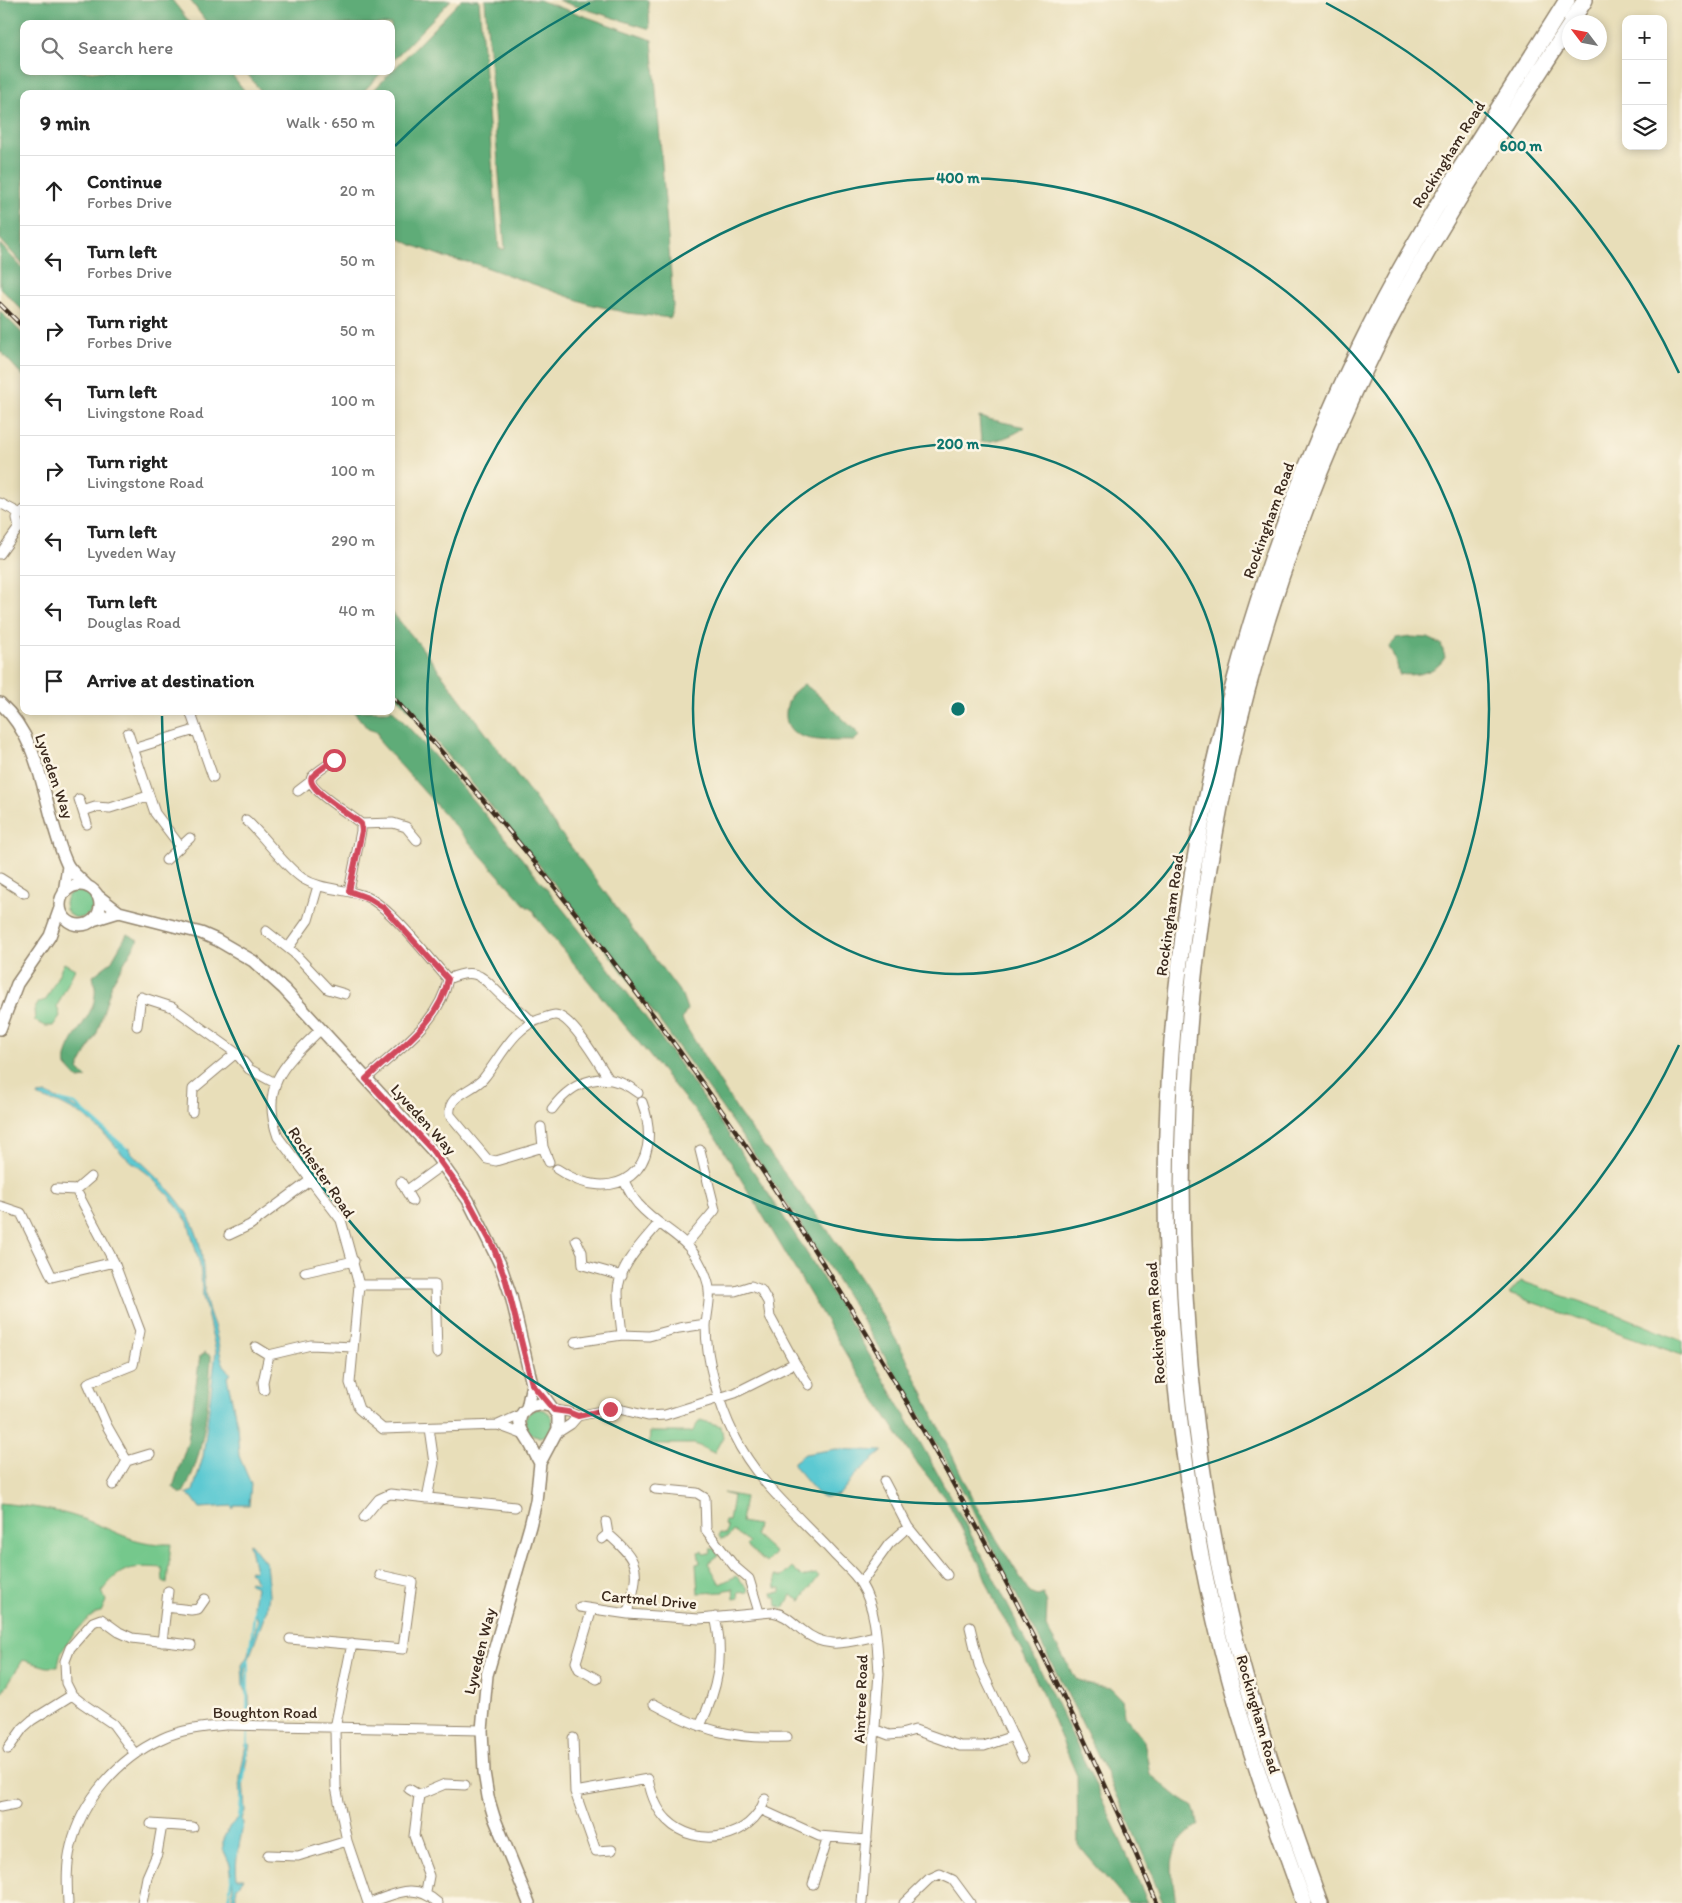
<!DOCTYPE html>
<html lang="en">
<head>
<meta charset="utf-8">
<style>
  :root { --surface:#fff; --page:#f6f6f6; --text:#222; --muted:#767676; --line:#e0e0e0 }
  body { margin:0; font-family:Itim,sans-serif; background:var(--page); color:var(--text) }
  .controls { position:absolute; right:15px; top:15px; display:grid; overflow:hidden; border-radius:10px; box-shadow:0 2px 8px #0003 }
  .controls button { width:45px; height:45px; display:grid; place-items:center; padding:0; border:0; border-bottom:1px solid var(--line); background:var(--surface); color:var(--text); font:25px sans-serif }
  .compass { position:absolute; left:1562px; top:15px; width:45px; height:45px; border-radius:50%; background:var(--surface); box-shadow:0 2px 8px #0003; rotate:302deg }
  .stop { position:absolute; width:15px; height:15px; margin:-11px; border:4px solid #d1495b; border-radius:50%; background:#fff }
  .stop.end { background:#d1495b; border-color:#fff; box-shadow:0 1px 5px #0008 }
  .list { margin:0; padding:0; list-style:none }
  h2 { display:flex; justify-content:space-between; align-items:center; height:65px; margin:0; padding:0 20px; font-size:21px }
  h2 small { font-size:16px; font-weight:400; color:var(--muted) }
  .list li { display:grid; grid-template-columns:32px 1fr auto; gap:15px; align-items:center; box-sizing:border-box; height:70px; padding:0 20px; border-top:1px solid var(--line) }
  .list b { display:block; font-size:19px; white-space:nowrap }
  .list p { margin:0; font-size:16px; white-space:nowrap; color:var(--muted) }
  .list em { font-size:16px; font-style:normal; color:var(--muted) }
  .icon { flex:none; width:28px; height:28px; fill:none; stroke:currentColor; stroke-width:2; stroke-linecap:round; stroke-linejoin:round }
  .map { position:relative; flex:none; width:1682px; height:1903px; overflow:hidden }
  .search { position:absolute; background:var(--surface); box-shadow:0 2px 8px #0003; left:20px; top:20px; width:375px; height:55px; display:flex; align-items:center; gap:12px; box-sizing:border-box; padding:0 18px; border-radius:10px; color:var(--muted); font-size:19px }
  .panel { position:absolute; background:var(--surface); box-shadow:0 2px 8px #0003; left:20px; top:90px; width:375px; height:625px; border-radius:10px }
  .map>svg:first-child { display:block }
</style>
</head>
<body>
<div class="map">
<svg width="1682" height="1903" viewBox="0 0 1682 1903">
  <rect width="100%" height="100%" fill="#fcf5e5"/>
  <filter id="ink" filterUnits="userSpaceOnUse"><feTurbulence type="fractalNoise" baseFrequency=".02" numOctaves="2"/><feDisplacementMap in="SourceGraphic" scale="10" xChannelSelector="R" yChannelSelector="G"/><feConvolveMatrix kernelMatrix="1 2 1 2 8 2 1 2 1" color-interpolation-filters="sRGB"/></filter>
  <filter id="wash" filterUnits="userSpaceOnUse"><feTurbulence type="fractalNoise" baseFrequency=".0096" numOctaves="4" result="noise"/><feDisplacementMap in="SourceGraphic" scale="20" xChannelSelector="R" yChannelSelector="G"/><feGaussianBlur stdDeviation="1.12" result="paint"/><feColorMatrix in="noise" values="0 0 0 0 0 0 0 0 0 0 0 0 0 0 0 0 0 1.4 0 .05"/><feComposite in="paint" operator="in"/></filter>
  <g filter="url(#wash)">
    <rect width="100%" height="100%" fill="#e8deb9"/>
    <path fill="#74c88c" stroke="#587955" d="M65 904a14 14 0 1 1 28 0a14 14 0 1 1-28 0Z
      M 64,963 L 75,969 L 57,1006 L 60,1016 L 53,1026 L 45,1026 L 35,1021 L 34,1010 L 39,1002 L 46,1000 Z
      M 1521,1281 L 1619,1315 L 1682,1341 L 1682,1355 L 1509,1294 Z
      M525 1423a14 14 0 1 1 28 0a14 14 0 1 1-28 0Z
      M 700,1420 L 721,1426 L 723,1437 L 714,1453 L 695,1444 L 649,1444 L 650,1432 L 692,1432 Z
      M 723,1493 L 745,1497 L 741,1522 L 757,1525 L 755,1535 L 775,1553 L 766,1563 L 746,1545 L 749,1542 L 733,1531 L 728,1537 L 721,1539 L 719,1536 L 719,1533 L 726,1534 L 727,1526 L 724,1525 L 725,1521 L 729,1521 L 733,1496 Z
      M 0,1503 C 27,1506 54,1509 80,1518 C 116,1530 131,1545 171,1544 L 167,1583 L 163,1581 L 162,1568 C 133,1566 121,1566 102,1591 L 106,1601 L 101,1612 C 92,1611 69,1639 64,1648 C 60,1653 59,1660 58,1667 L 47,1667 L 23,1660 L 0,1696 Z
      M 710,1549 L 715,1549 L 719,1554 L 708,1563 L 720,1584 L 736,1576 L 747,1587 L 748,1592 L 738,1593 L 739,1598 L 734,1599 L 733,1589 L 725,1590 L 724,1592 L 698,1593 L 696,1564 L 700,1563 L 698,1552 L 702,1551 L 703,1554 L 711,1553 Z
      M 792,1567 L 802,1577 L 816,1574 L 819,1576 L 801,1601 L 791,1595 L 784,1608 L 777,1606 L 776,1597 L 773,1597 L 772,1593 L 781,1592 L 781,1588 L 776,1588 L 775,1575 L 782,1577 Z"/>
    <path fill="#5fac78" stroke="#4d6b4b" d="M 0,0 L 172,0 L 191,24 L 24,24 L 24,71 L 229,71 L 247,94 L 24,94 L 24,266 L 0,239 Z
      M 190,0 L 451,0 L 391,62 L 391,24 L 208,24 Z
      M 461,0 L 479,0 L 499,249 L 505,249 L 485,0 L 539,0 L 652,40 L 671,275 L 673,306 L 671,318 L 627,313 L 589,304 L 477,264 L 447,258 L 412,245 L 391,234 L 391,94 L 370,94 Z
      M 558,0 L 648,0 L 650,29 L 569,4 Z
      M 245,71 L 383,71 L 361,94 L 263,94 Z
      M 0,244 L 24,270 L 24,312 L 0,288 Z
      M 0,311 L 24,335 L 24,377 L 0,351 Z
      M 979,417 L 1025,427 C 1014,436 995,442 981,442 Z
      M 391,611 L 419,644 L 682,995 L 687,1009 L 682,1020 L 738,1112 L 829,1232 L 863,1283 L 907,1359 L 976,1506 L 1030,1593 L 1038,1596 L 1043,1594 L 1047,1604 L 1046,1627 L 1076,1679 L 1095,1686 L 1111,1688 L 1122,1699 L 1124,1715 L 1144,1741 L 1150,1774 L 1179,1798 L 1193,1807 L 1199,1825 C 1165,1847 1171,1867 1176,1903 L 1163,1903 C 1124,1802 1073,1704 1023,1608 C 998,1559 973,1508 946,1460 C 788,1185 602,927 391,690 Z
      M 1411,637 L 1428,638 L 1441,644 L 1445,657 C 1438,672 1415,677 1399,674 L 1396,660 L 1390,647 L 1396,639 Z
      M 804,684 C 825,699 841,718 860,735 L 854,741 C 832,740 783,746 786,712 C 787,698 794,691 804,684 Z
      M 391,708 C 712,1057 961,1469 1148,1903 L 1128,1903 L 1078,1845 L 1077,1776 L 1039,1686 L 1010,1628 L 998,1610 L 980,1565 L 948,1502 L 914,1459 L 852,1364 L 718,1141 L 703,1121 L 536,917 L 534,911 L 526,906 L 380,742 L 377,732 L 368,729 L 353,711 L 391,711 Z
      M 127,934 L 138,940 L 112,983 L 97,1033 L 78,1069 L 87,1078 L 78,1079 L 66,1066 C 62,1043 94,1018 95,995 C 96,989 94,982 93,976 L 111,962 Z
      M 204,1352 L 211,1356 L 211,1359 C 208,1403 205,1455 183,1493 L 179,1493 L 173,1487 L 188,1441 L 200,1356 Z"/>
    <path fill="#5cc9d2" stroke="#4c7a78" d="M 47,1094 L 84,1112 L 123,1147 L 127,1149 L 130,1147 L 129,1150 C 153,1174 184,1199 196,1232 C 205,1255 202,1281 207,1304 C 209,1314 214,1323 216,1333 C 220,1349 220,1365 231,1374 L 227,1377 L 237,1424 L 239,1456 L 251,1484 L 249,1505 L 235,1505 L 233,1509 L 232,1506 L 200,1508 L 192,1497 L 185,1494 L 193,1491 L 203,1457 L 216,1351 L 203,1297 L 200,1265 L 188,1222 L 170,1197 L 148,1174 L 123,1155 L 109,1138 L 84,1116 L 59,1103 L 38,1097 L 38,1095 Z
      M 836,1449 L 883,1451 L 857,1473 L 839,1495 L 824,1497 L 818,1494 L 794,1466 L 794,1462 L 805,1454 Z
      M 250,1543 L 266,1563 L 269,1595 L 267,1609 L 245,1669 C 244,1687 252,1694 249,1715 L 246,1714 L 249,1697 L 243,1685 L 242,1665 L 247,1657 L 258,1621 L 253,1606 L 256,1587 L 249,1583 L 250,1581 L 257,1583 L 254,1575 L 249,1572 L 250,1570 L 255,1571 L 249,1544 Z
      M 246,1744 L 250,1744 L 243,1778 L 245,1811 L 242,1820 L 243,1823 C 241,1842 234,1859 237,1878 L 244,1878 L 237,1887 L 235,1903 L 232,1903 L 233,1887 L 230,1864 L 223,1849 L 223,1839 L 230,1826 L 238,1818 L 241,1809 L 240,1778 Z"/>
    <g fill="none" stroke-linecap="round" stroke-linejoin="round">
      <path stroke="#5cc9d2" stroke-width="2.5" d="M 59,1100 L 75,1104 L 128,1150
        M 250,1650 L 255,1608
        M 247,1718 L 248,1658
        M 247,1746 L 248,1732
        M 243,1783 L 245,1769
        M 239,1818 L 242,1794
        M 228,1903 L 232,1875"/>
    </g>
  </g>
  <g filter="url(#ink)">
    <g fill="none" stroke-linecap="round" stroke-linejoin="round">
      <g stroke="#92846c" stroke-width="11">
        <path id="minor" d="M 0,503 L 19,513
          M 23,528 L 18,524 L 17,518 L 24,510
          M 0,554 L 20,526
          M 190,711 L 213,777
          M 128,733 L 155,813 L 180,846
          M 133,749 L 195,730
          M 334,760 C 328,765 317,771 312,777 C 304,789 353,815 361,824 L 361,831 L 349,891
          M 298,791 L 311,781
          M 79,799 L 87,824
          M 83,811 L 95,807 L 110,808 L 148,796
          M 246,820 C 265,837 282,864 302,878 C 322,891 346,888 367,897 C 391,908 429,958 448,979 C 440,1023 397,1049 366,1079
          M 361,824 L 393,823 L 406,827 L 417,840
          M 166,860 L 190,838
          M 0,878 L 24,893
          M 266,931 L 294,953 L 328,989 L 345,994
          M 288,948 L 308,920 L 318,886
          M 448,979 C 480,965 483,980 504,998 C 514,1007 523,1011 531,1021
          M 137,1026 L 141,997 L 172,1007 L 236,1053 L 249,1069 L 275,1083
          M 321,1029 C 286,1063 259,1084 278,1137 L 341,1220 L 359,1285 L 350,1383 L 359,1409 L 383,1429 L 498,1425 L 522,1434
          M 552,1109 C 574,1079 607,1068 638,1093
          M 192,1112 L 193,1089 L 236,1053
          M 541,1127 L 543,1147 L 549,1162
          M 543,1147 L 496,1161 L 487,1159 L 450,1115 C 447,1095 471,1092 483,1079 C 502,1056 513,1026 544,1018 C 547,1017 552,1015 555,1015 C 571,1015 600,1065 608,1078
          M 557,1169 C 615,1209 667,1169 642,1102
          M 91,1177 L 76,1190 L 114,1262 L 140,1331 L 133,1365 L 88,1383 L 107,1426 L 127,1461
          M 624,1181 C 628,1189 632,1197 638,1204 C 665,1234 690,1234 706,1277 C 713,1294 707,1309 706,1326 C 706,1360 719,1405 734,1435 C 757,1483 798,1515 833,1553 C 842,1563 855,1573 861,1584 C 877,1610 877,1644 879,1673 L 862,1903
          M 401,1182 L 412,1201
          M 56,1189 L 76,1190
          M 406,1191 L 443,1164
          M 0,1206 L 21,1213 L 52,1277 L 114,1262
          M 229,1235 L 250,1225 L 312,1179
          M 576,1240 L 582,1252 L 583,1265 L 622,1276
          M 687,1243 L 715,1210 L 700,1150
          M 305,1272 L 354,1261
          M 359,1285 L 435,1285 L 437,1353
          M 710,1291 L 735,1291 L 751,1286 L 761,1290 L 768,1302 L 770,1317 L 795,1363
          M 622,1335 C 621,1321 618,1306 618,1292 C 618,1266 644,1241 659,1223
          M 575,1342 L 622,1335 L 649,1336 L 679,1328 L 706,1324
          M 256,1347 L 269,1355
          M 264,1390 L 263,1382 L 269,1355 L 311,1345 L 353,1347
          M 554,1410 L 569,1412 L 578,1416
          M 498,1425 L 522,1414
          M 557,1433 L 571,1424 L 578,1416 L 610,1409 L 619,1409 L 648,1416 L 665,1415 L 735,1393 L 795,1363 L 809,1385
          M 884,1481 L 908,1527 L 947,1575
          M 113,1485 L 127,1461 L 150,1454
          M 655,1489 L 697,1493 L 705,1498 L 706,1530 L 735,1567 L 749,1579 L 759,1612
          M 427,1498 L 434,1463 L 429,1428
          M 364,1517 L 379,1499 L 390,1494 L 515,1507
          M 608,1534 C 643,1564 638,1571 628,1614
          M 602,1539 L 608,1534 L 606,1522
          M 861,1583 L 889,1544 L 908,1527
          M 166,1607 L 191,1610 L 198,1609 L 205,1599
          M 580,1607 L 628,1614 L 699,1619 L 772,1612 C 785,1614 792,1622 802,1630 C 827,1651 847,1642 876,1636
          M 592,1609 L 576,1662 L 579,1669 L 597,1679
          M 970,1627 L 979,1665 L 1023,1758
          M 290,1639 L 403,1649 L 412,1582 L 380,1575
          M 162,1642 L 168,1591
          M 352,1644 L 335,1728 L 336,1787 L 347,1841 L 368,1903
          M 654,1704 C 703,1731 731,1739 787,1737
          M 700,1726 C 717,1690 725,1657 715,1617
          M 876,1730 L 889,1735 L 901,1734 L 915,1730 L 960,1746 L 984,1746 L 1013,1736
          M 573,1738 L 575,1792 L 648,1779 C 651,1794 656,1809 667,1820 C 697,1850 752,1839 765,1799
          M 8,1749 L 23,1728 L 32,1720 L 72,1695
          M 135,1754 L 113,1724 L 82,1703 L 72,1695 L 66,1683 L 65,1661 L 70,1648 L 93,1622 L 101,1619 L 119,1632 L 132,1638 L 191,1645
          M 409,1789 L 419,1795
          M 575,1792 L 596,1851 L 612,1850
          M 0,1807 L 15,1804
          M 762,1810 L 819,1836 L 867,1840
          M 151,1824 L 193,1827
          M 268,1855 L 298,1856 L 347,1841
          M 813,1884 L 828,1837
          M 426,1892 L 429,1876 L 414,1836 L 419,1795 L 445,1784 L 465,1785
          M 68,1903 C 67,1884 66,1865 71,1846 C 82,1800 118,1759 161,1739 C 181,1729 205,1727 227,1725 L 482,1730
          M 142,1903 L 147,1877 L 157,1854 L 162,1825
          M 369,1903 C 396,1894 414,1881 438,1903
          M 904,1903 L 929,1879 L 940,1874 L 953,1880 L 970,1903"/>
      </g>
      <g stroke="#92846c" stroke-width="14">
        <path id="tertiary" d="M 0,703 C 45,744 43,812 67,864 C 71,872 82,880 88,887
          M60 905a20 20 0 1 1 40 0a20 20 0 1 1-40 0Z
          M 64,893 L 68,866
          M 97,895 L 119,912 L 201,933 L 217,940 L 253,961 L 284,989 L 432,1150 L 468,1200 L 500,1264 L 511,1296 L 532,1384 L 527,1408
          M 93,920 L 119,912
          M 0,1029 L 17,984 L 50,936 L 60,908
          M 540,1463 C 536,1456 533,1449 529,1442 C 522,1431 513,1420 527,1408 C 534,1403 541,1404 549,1406
          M 529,1903 L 494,1817 L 488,1797 L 484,1772 L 482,1730 L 487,1675 L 530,1526 L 536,1501 L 540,1463 L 558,1429 L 558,1416 L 540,1391 L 532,1384"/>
      </g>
      <g stroke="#92846c" stroke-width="18">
        <path id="trunk" d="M 1571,22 L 1585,0
          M 1304,1903 C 1274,1821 1245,1739 1223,1654 C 1113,1218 1164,750 1360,346 C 1419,224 1496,115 1567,0
          M 1320,1903 C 1285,1806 1251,1710 1228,1609 C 1135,1187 1184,738 1375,349 C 1431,236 1501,132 1570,25"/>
      </g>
      <use href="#minor" stroke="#fff" stroke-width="9"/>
      <use href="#tertiary" stroke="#fff" stroke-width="11"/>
      <use href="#trunk" stroke="#fff" stroke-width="15"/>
      <g stroke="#3b2a1e" stroke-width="4.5">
        <path id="rail" d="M 0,304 L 24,328
          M 391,695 C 713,1049 971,1463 1157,1903"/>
      </g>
      <use href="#rail" stroke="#fcf5e5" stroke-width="2.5" stroke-dasharray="8" stroke-linecap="butt"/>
    </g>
  </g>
  <g fill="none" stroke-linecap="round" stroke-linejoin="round" filter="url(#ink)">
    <path stroke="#d1495b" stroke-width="6" d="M 334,760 C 327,765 317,771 312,777 C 304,789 353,815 361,824 L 362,831 L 349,891 L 368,898 L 384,908 L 448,979 C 440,1023 397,1049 366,1079 L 432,1150 L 468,1200 L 493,1246 L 506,1281 L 532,1384 L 554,1410 L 568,1412 L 578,1416 L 610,1409"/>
  </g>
  <g fill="none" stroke="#0f766e" stroke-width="2.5">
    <circle cx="958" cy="709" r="265"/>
    <circle cx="958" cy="709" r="531"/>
    <path d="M1679 1045A796 796 0 0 1 162 716M395 146A796 796 0 0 1 590 3M1326 3A796 796 0 0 1 1679 373"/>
  </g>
  <g text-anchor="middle" stroke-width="5" stroke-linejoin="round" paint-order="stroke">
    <g font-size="16" fill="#3b2a1e" stroke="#fcf5e5">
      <text transform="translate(1448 154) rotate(-58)" y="6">Rockingham Road</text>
      <text transform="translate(1268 520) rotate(-70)" y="6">Rockingham Road</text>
      <text transform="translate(55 776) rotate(71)" y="6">Lyveden Way</text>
      <text transform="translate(1169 915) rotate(-82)" y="6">Rockingham Road</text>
      <text transform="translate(424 1119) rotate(48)" y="6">Lyveden Way</text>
      <text transform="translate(322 1172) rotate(56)" y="6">Rochester Road</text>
      <text transform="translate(1155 1323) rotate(-94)" y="6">Rockingham Road</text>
      <text transform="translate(649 1599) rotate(5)" y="6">Cartmel Drive</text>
      <text transform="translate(479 1651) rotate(-76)" y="6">Lyveden Way</text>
      <text transform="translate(860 1699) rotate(-88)" y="6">Aintree Road</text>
      <text x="265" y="1718">Boughton Road</text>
      <text transform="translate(1259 1714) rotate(74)" y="6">Rockingham Road</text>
    </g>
  </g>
  <circle cx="958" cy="709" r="8" fill="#0f766e" stroke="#fcf5e5" stroke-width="2.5"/>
  <g font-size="15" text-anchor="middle" font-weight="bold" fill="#0f766e" stroke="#fcf5e5" stroke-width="5" stroke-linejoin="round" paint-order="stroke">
    <text x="1521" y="151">600 m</text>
    <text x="958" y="183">400 m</text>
    <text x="958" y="449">200 m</text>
  </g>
</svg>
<div class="controls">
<button>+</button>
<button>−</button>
<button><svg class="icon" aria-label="layers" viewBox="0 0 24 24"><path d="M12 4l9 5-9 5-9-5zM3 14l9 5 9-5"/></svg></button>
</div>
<svg class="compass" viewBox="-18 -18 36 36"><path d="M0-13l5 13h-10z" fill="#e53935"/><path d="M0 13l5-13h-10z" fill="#767676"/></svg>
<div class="stop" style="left:334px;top:760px"></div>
<div class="stop end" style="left:610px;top:1409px"></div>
<div class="search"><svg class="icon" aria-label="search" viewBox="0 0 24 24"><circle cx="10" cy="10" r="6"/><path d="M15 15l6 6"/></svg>Search here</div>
<section class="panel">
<h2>9 min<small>Walk · 650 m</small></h2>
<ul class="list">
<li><svg class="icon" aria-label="ahead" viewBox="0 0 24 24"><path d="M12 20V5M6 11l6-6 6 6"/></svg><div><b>Continue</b><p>Forbes Drive</p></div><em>20 m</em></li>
<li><svg class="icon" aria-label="left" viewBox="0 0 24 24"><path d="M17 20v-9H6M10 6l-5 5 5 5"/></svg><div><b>Turn left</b><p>Forbes Drive</p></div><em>50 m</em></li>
<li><svg class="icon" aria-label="right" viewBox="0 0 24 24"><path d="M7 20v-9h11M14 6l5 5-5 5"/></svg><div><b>Turn right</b><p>Forbes Drive</p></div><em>50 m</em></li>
<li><svg class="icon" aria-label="left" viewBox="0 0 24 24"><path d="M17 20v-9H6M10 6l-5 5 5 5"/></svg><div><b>Turn left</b><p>Livingstone Road</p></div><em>100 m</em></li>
<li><svg class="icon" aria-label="right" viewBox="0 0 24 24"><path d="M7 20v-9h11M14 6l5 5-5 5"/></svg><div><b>Turn right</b><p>Livingstone Road</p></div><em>100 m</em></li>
<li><svg class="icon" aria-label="left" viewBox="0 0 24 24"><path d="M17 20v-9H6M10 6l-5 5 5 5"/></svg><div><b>Turn left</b><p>Lyveden Way</p></div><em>290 m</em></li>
<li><svg class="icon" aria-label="left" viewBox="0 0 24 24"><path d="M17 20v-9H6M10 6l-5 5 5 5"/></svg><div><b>Turn left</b><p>Douglas Road</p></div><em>40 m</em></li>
<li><svg class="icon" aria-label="arrive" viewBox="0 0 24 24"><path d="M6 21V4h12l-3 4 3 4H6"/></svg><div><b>Arrive at destination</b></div></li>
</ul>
</section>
</div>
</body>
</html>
